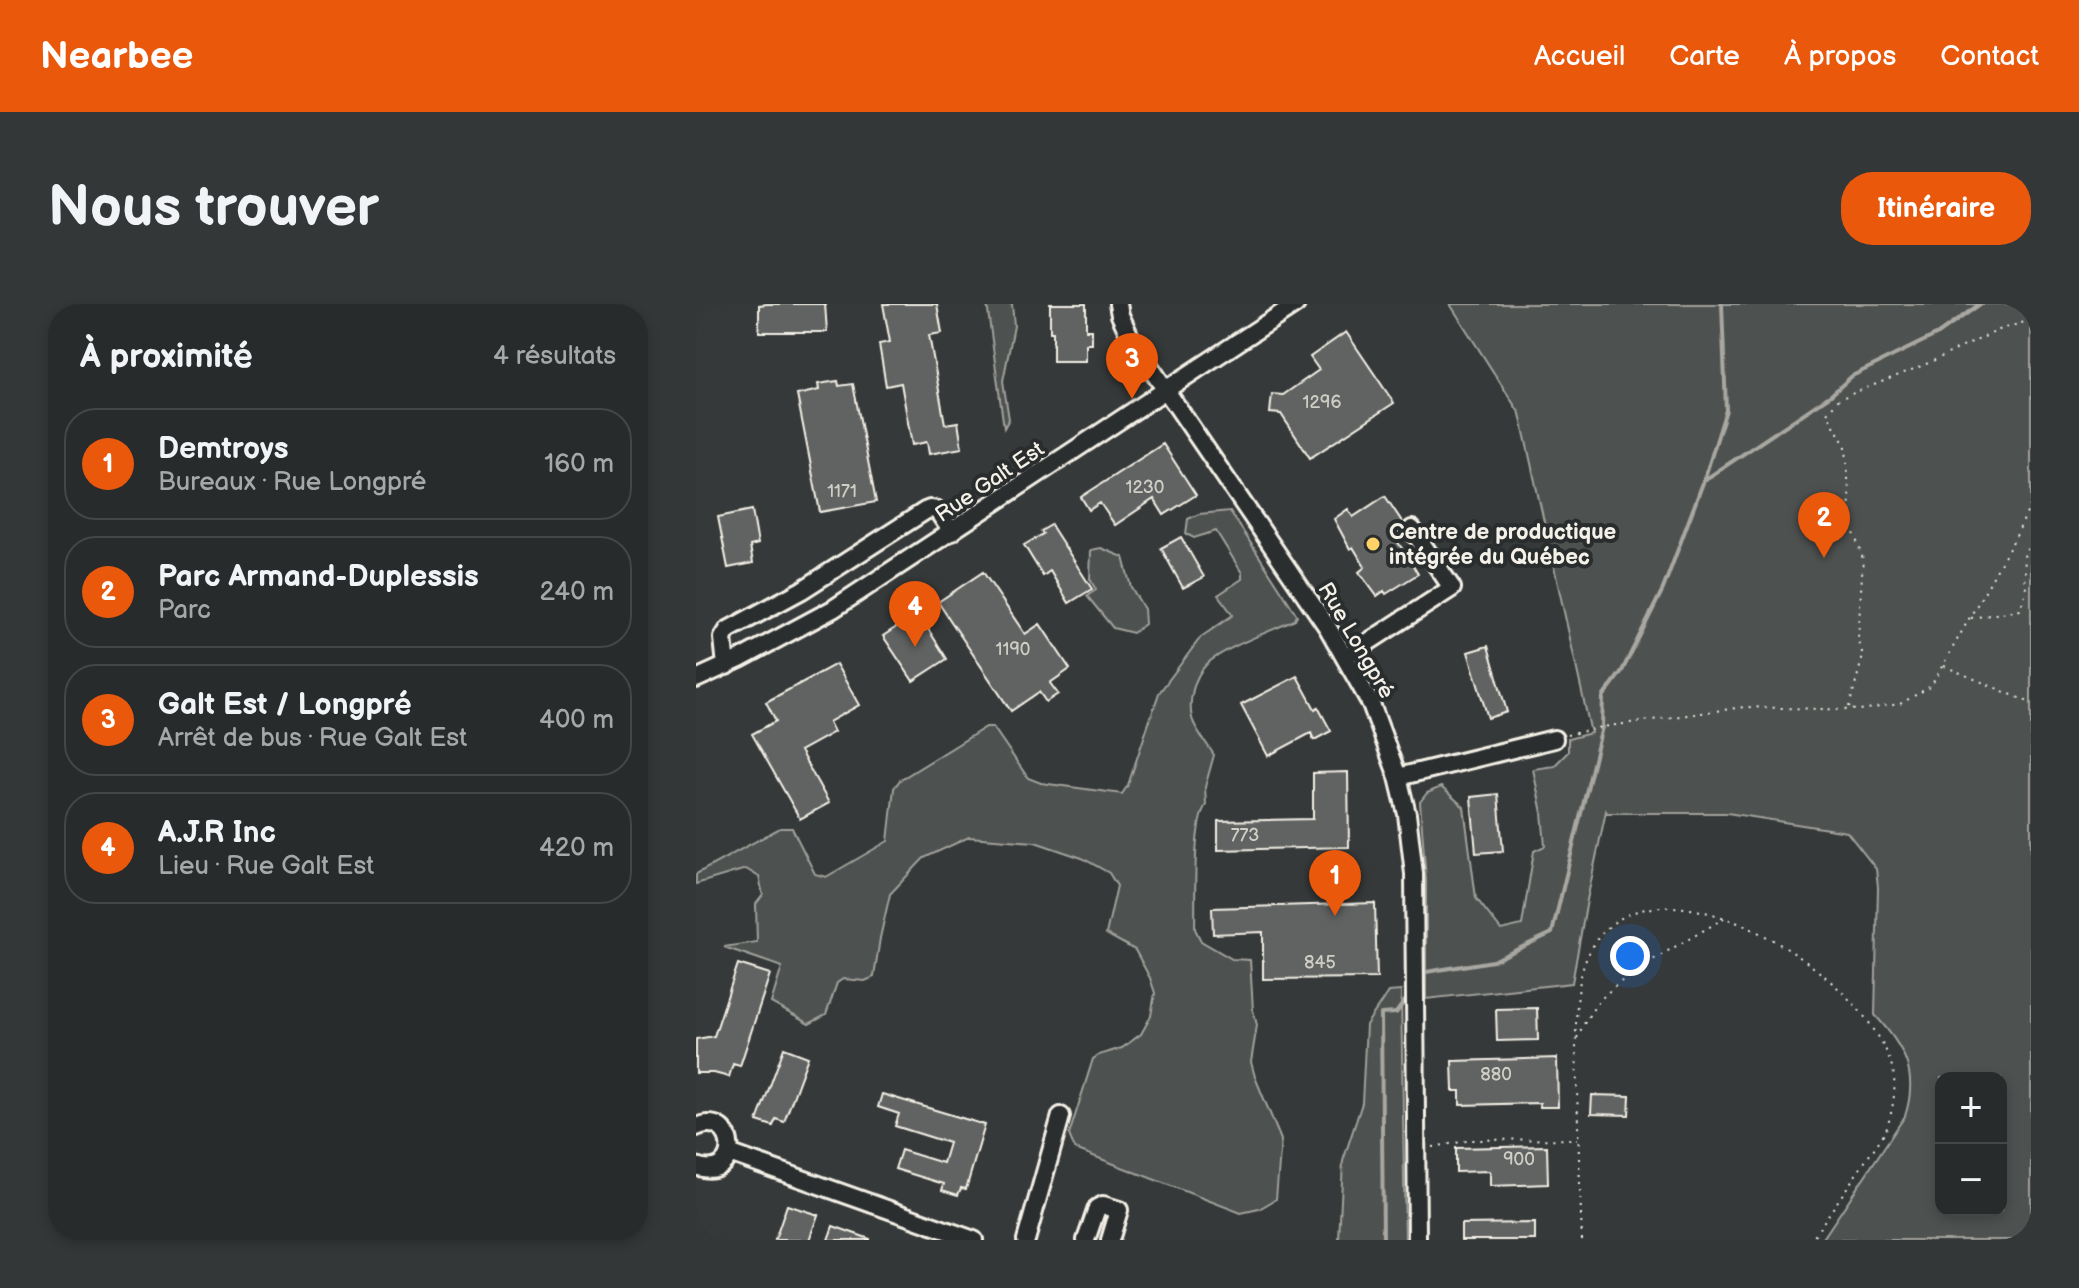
<!DOCTYPE html>
<html lang="fr">
<head>
<meta charset="utf-8">
<style>
  :root { --surface:#282b2b; --page:#343737; --text:#f1f3f6; --muted:#a5a7a9; --line:#444747; --accent:#ea580c }
  body { margin:0; font-family:"Balsamiq Sans",sans-serif; background:var(--page); color:var(--text) }
  .controls { position:absolute; right:24px; bottom:24px; display:grid; overflow:hidden; border-radius:16px; box-shadow:0 4px 12px #0003 }
  .controls button { width:72px; height:72px; display:grid; place-items:center; padding:0; border:0; border-bottom:2px solid var(--line); background:var(--surface); color:var(--text); font:40px sans-serif }
  .you { position:absolute; left:934px; top:652px; width:28px; height:28px; margin:-20px; border:6px solid #fff; border-radius:50%; background:#1a73e8; box-shadow:0 0 0 12px #1a73e833 }
  .badge { display:grid; place-items:center; width:52px; height:52px; border-radius:50%; background:var(--accent); color:#fff; font-size:26px; font-weight:700 }
  .pin { position:absolute; translate:-50% -66px; filter:drop-shadow(0 2px 4px #0008) }
  .pin::after { content:''; position:absolute; top:42px; width:28px; height:24px; background:inherit; clip-path:polygon(0 0,100% 0,50% 100%) }
  .list { margin:0; padding:0; list-style:none }
  h2 { display:flex; justify-content:space-between; align-items:center; height:104px; margin:0; padding:0 32px; font-size:34px }
  h2 small { font-size:26px; font-weight:400; color:var(--muted) }
  .list li { display:grid; grid-template-columns:52px 1fr auto; gap:24px; align-items:center; box-sizing:border-box; height:112px; margin:0 16px 16px; padding:0 16px; border:2px solid var(--line); border-radius:32px }
  .list b { display:block; font-size:30px; white-space:nowrap }
  .list p { margin:0; font-size:26px; white-space:nowrap; color:var(--muted) }
  .list em { font-size:26px; font-style:normal; color:var(--muted) }
  .map { position:relative; flex:none; width:1335px; height:936px; overflow:hidden; border-radius:32px }
  header { display:flex; align-items:center; gap:48px; box-sizing:border-box; height:112px; padding:0 40px; background:var(--accent); color:#fff }
  header strong { font-size:38px }
  nav { display:flex; gap:44px; margin-inline-start:auto; font-size:28px }
  .intro { display:flex; align-items:center; justify-content:space-between; box-sizing:border-box; height:192px; padding:0 48px }
  h1 { margin:0; font-size:56px }
  .button { padding:20px 36px; border-radius:32px; background:var(--accent); color:#fff; font-size:28px; font-weight:700 }
  main { display:flex; gap:48px; padding:0 48px }
  aside { flex:1; background:var(--surface); border-radius:32px; box-shadow:0 4px 12px #0003 }
  .map>svg:first-child { display:block }
</style>
</head>
<body>
<header>
<strong>Nearbee</strong>
<nav><a>Accueil</a><a>Carte</a><a>À propos</a><a>Contact</a></nav>
</header>
<div class="intro"><h1>Nous trouver</h1><a class="button">Itinéraire</a></div>
<main>
<aside>
<h2>À proximité<small>4 résultats</small></h2>
<ul class="list">
<li><span class="badge">1</span><div><b>Demtroys</b><p>Bureaux · Rue Longpré</p></div><em>160 m</em></li>
<li><span class="badge">2</span><div><b>Parc Armand-Duplessis</b><p>Parc</p></div><em>240 m</em></li>
<li><span class="badge">3</span><div><b>Galt Est / Longpré</b><p>Arrêt de bus · Rue Galt Est</p></div><em>400 m</em></li>
<li><span class="badge">4</span><div><b>A.J.R Inc</b><p>Lieu · Rue Galt Est</p></div><em>420 m</em></li>
</ul>
</aside>
<div class="map">
<svg width="1335" height="936" viewBox="0 0 1335 936">
  <rect width="100%" height="100%" fill="#363939"/>
  <filter id="ink" filterUnits="userSpaceOnUse"><feTurbulence type="fractalNoise" baseFrequency=".0125" numOctaves="2"/><feDisplacementMap in="SourceGraphic" scale="16" xChannelSelector="R" yChannelSelector="G"/><feConvolveMatrix kernelMatrix="1 2 1 2 8 2 1 2 1" color-interpolation-filters="sRGB"/></filter>
  <g filter="url(#ink)">
    <path fill="#4e514f" stroke="#a1a19c" stroke-width="2" fill-rule="evenodd" d="M 291,0 L 316,0 L 318,22 L 307,77 L 313,115 L 308,124 Z
      M 754,0 L 1335,0 L 1335,936 L 1126,936 L 1209,812 C 1223,769 1208,743 1179,711 L 1182,583 L 1180,565 L 1151,528 L 1031,509 L 911,509 L 910,507 L 891,596 L 876,679 L 730,695 L 730,576 L 724,498 L 731,489 L 745,483 L 768,503 L 780,594 L 805,626 L 826,621 L 838,547 L 849,542 L 846,509 L 837,465 L 858,462 L 872,448 L 872,435 L 895,429 L 824,110 ZM 1245,774 L 1305,774 L 1305,906 L 1245,906 Z
      M 534,207 L 601,311 L 599,316 C 577,326 525,345 510,361 C 498,373 492,397 496,414 C 498,424 512,441 518,451 L 509,483 L 510,501 C 496,520 500,598 499,625 L 505,637 L 536,655 L 554,656 L 557,706 L 561,721 L 555,758 L 559,773 L 585,836 L 580,895 L 563,905 L 545,909 L 379,845 L 373,831 L 397,755 L 403,751 L 426,744 L 445,730 L 455,712 L 459,689 L 454,674 L 439,646 L 410,630 L 421,582 L 413,569 L 386,554 L 339,538 L 273,533 L 228,554 L 194,590 L 184,634 L 178,673 L 169,677 L 147,675 L 141,679 L 130,711 L 113,720 L 75,699 L 86,663 L 28,643 L 61,638 L 60,600 L 67,591 L 63,573 L 50,565 L 0,580 L 0,570 L 84,524 L 96,524 L 119,570 L 130,573 L 192,537 L 198,484 L 204,476 L 290,423 L 297,423 L 332,474 L 345,479 L 426,490 L 432,481 L 463,389 L 505,333 L 537,311 L 522,291 L 546,275 L 546,269 L 520,227 L 498,234 L 490,230 L 492,215 L 503,210 Z
      M 405,244 L 427,253 L 435,283 L 448,305 L 449,320 L 437,329 L 417,324 L 391,292 L 400,286 L 394,275 L 395,246 Z
      M 705,687 L 709,936 L 643,936 L 647,857 L 666,799 L 670,721 L 692,688 Z"/>
    <g fill="none" stroke-linecap="round" stroke-linejoin="round">
      <path stroke="#a8a7a1" stroke-width="4" d="M 1010,175 L 1135,91 L 1156,72 L 1242,30 L 1284,0
        M 726,673 L 730,668 L 797,657 L 856,629 L 906,423 L 907,393 L 926,367 L 967,285 L 1008,176 L 1030,106 L 1026,0
        M 687,936 L 685,710 L 700,709 L 714,690"/>
    </g>
    <path fill="#616362" stroke="#f4f1e8" stroke-width="2" d="M 71,0 L 129,0 L 131,28 L 63,28 L 63,1 Z
      M 187,0 L 241,0 L 246,29 L 233,31 L 249,120 L 262,118 L 266,144 L 233,150 L 231,138 L 216,141 L 205,79 L 190,82 L 183,40 L 194,38 Z
      M 354,0 L 390,0 L 390,26 L 396,26 L 396,40 L 390,40 L 390,57 L 357,57 L 357,28 L 354,28 Z
      M 650,28 L 698,99 L 614,154 L 585,110 L 574,109 L 576,90 L 587,91 L 623,66 L 614,53 Z
      M 142,77 L 143,82 L 157,80 L 180,198 L 124,208 L 101,91 L 123,86 L 122,80 Z
      M 467,140 L 500,191 L 468,211 L 458,195 L 419,221 L 404,199 L 393,206 L 385,193 Z
      M 689,192 L 707,219 L 702,226 L 706,232 L 700,235 L 722,270 L 690,290 L 688,287 L 681,292 L 663,268 L 669,263 L 657,243 L 654,245 L 638,215 L 652,205 L 657,213 Z
      M 56,206 L 62,240 L 54,242 L 57,259 L 32,264 L 22,213 Z
      M 355,221 L 396,285 L 373,299 L 354,267 L 347,272 L 328,241 L 347,230 L 345,227 Z
      M 485,233 L 508,273 L 487,284 L 465,244 Z
      M 287,268 L 329,330 L 344,320 L 374,365 L 354,379 L 362,390 L 350,398 L 343,388 L 315,407 L 242,298 Z
      M 222,309 L 251,355 L 217,377 L 187,332 Z
      M 792,342 L 811,408 L 792,414 L 772,348 Z
      M 140,360 L 163,401 L 133,418 L 138,428 L 104,447 L 133,499 L 104,515 L 56,430 L 80,417 L 70,398 Z
      M 601,372 L 619,405 L 622,403 L 635,427 L 618,436 L 615,429 L 572,452 L 545,401 Z
      M 652,468 L 653,543 L 522,546 L 522,517 L 617,515 L 617,469 Z
      M 802,490 L 807,547 L 780,549 L 775,493 Z
      M 679,599 L 681,674 L 567,675 L 567,628 L 517,630 L 516,604 Z
      M 42,660 L 74,670 L 44,762 L 37,760 L 33,773 L 18,769 L 0,769 L 0,735 L 18,732 Z
      M 841,704 L 842,736 L 801,737 L 800,705 Z
      M 88,744 L 112,753 L 88,818 L 80,815 L 77,822 L 61,817 Z
      M 861,754 L 862,803 L 844,803 L 844,799 L 764,801 L 764,787 L 757,787 L 756,757 Z
      M 186,790 L 289,821 L 270,885 L 265,884 L 262,891 L 246,886 L 248,880 L 199,865 L 205,846 L 247,859 L 253,839 L 199,822 L 203,810 L 182,803 Z
      M 896,791 L 934,792 L 933,811 L 895,810 Z
      M 851,842 L 852,880 L 794,882 L 794,867 L 760,868 L 760,844 Z
      M 91,901 L 122,911 L 113,936 L 79,936 Z
      M 839,919 L 839,936 L 765,936 L 765,920 Z
      M 137,922 L 174,935 L 174,936 L 132,936 Z"/>
    <g fill="none" stroke-linecap="round" stroke-linejoin="round">
      <g stroke="#f4f1e8" stroke-width="22">
        <path id="minor" d="M 422,0 L 424,11 L 435,35 L 632,324 L 675,400 L 702,473 L 711,510 L 718,570 L 721,936
          M 649,353 L 756,284 L 716,225
          M 30,362 L 27,334 L 32,326 L 106,286 L 229,207 L 234,205 L 241,206 L 256,228
          M 0,375 L 44,355 L 137,305 L 600,0
          M 702,473 L 858,435
          M 0,823 C 43,805 46,879 0,862
          M 33,849 L 278,936
          M 330,936 L 365,812
          M 390,936 L 401,904 L 407,901 L 423,906 L 414,936"/>
      </g>
      <path stroke="#f4f1e8" stroke-width="2" stroke-dasharray="2 6" stroke-linecap="butt" d="M 1275,314 L 1324,306 L 1330,287 L 1328,247 L 1335,243
        M 1248,362 L 1335,399
        M 1153,403 L 1167,352 L 1162,334 L 1167,255 L 1155,220 L 1150,143 L 1131,109 L 1143,95 L 1228,61 L 1303,26 L 1335,16
        M 871,431 L 906,423 L 1048,403 L 1164,406 L 1204,400 L 1235,382 L 1320,232 L 1335,200
        M 881,734 C 888,719 896,704 908,692 C 942,660 989,639 1028,614
        M 737,843 L 776,836 L 881,835
        M 886,936 C 884,883 882,831 881,778 C 880,743 877,691 889,658 C 942,522 1176,669 1197,767 C 1201,787 1196,808 1190,827 L 1115,936"/>
      <use href="#minor" stroke="#2a2d2e" stroke-width="16"/>
    </g>
  </g>
  <circle fill="#ffd166" stroke="#2a2d2e" stroke-width="3" cx="677" cy="240" r="8"/>
  <g text-anchor="middle" stroke-width="8" stroke-linejoin="round" paint-order="stroke">
    <g font-size="18" fill="#cfcec6">
      <text x="626" y="104">1296</text>
      <text x="449" y="189">1230</text>
      <text x="146" y="193">1171</text>
      <text x="317" y="351">1190</text>
      <text x="549" y="537">773</text>
      <text x="624" y="664">845</text>
      <text x="800" y="776">880</text>
      <text x="823" y="861">900</text>
    </g>
    <g font-size="22" fill="#f4f1e8" stroke="#2a2d2e">
      <text transform="translate(293 177) rotate(-34)" y="8">Rue Galt Est</text>
      <text transform="translate(661 336) rotate(60)" y="8">Rue Longpré</text>
    </g>
    <g font-size="22" font-weight="bold" fill="#f4f1e8" stroke="#2a2d2e" text-anchor="start">
      <text x="693" y="235">Centre de productique<tspan x="693" dy="25">intégrée du Québec</tspan></text>
    </g>
  </g>
</svg>
<div class="controls">
<button>+</button>
<button>−</button>
</div>
<div class="you"></div>
<div class="pin badge" style="left:639px;top:612px">1</div>
<div class="pin badge" style="left:1128px;top:254px">2</div>
<div class="pin badge" style="left:436px;top:95px">3</div>
<div class="pin badge" style="left:219px;top:343px">4</div>
</div>
</main>
</body>
</html>
